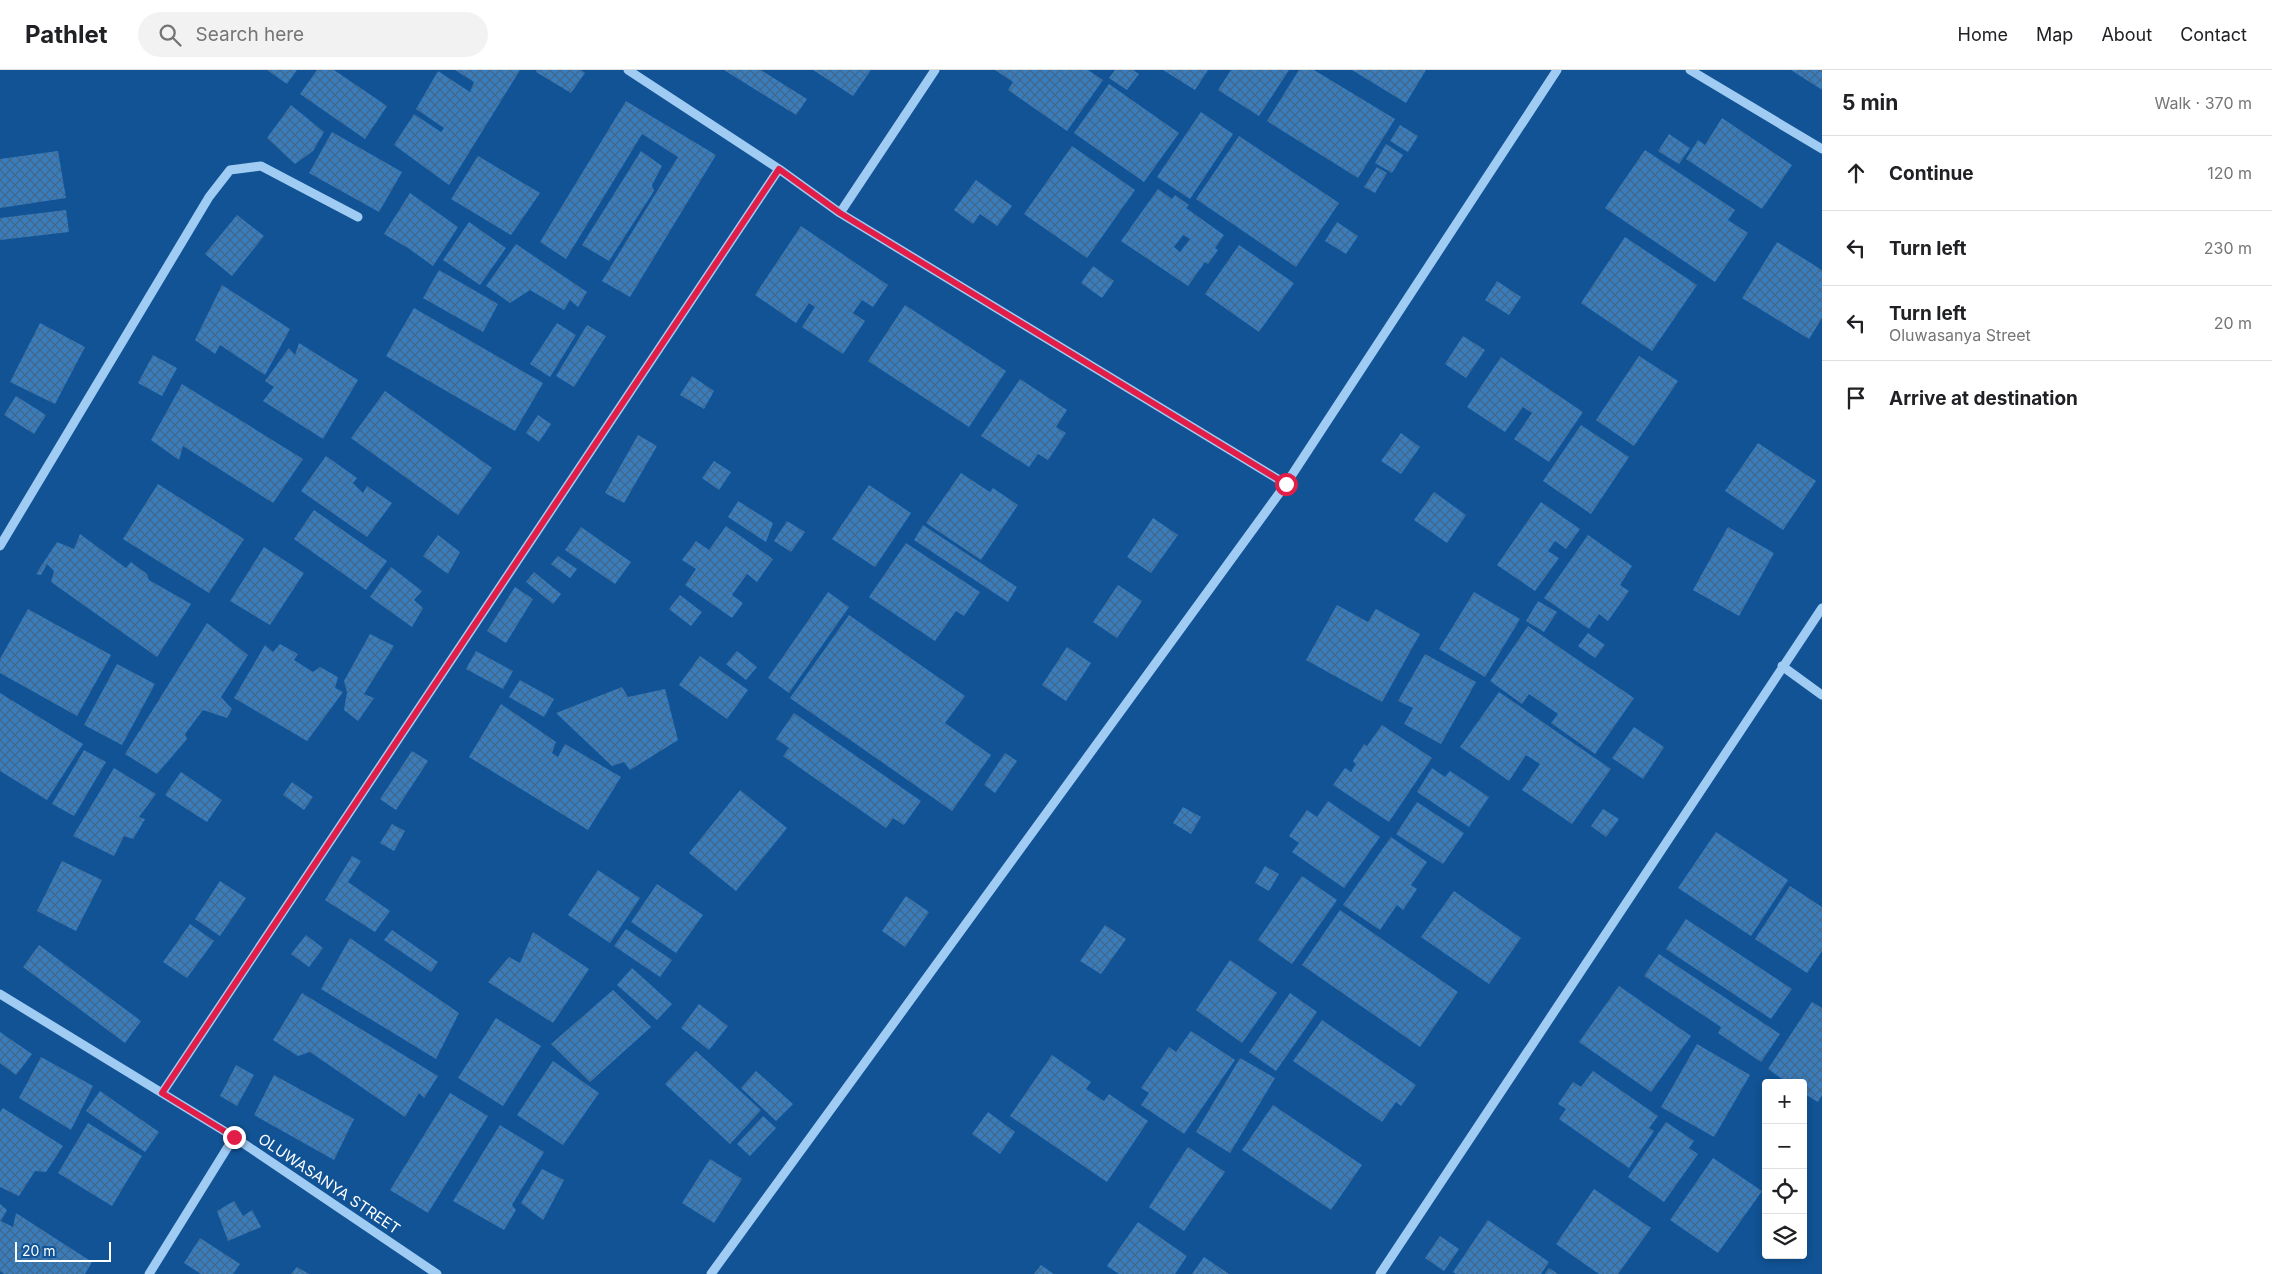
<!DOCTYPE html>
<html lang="en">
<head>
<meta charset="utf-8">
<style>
  :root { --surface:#fff; --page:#f2f2f2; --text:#202124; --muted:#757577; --line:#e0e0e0 }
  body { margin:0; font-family:Inter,sans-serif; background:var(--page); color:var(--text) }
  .controls { position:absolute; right:15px; bottom:15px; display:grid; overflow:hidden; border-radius:5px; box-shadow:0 2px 8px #0003 }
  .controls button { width:45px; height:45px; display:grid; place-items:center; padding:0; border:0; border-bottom:1px solid var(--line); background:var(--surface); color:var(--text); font:25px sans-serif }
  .scale { position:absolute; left:15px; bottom:12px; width:96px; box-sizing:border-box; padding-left:5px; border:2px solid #fff; border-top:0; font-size:14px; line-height:18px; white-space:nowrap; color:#fff; -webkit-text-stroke:4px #115395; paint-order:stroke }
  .stop { position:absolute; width:15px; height:15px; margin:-11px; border:4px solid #e11d48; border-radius:50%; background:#fff }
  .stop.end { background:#e11d48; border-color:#fff; box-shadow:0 1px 5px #0008 }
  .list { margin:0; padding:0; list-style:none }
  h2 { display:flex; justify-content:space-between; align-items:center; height:65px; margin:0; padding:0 20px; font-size:21px }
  h2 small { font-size:16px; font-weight:400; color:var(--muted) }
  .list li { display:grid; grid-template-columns:32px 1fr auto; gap:15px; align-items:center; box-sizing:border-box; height:75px; padding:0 20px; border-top:1px solid var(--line) }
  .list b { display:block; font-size:19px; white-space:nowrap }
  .list p { margin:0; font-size:16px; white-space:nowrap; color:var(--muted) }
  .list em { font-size:16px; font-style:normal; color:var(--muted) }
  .icon { flex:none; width:28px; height:28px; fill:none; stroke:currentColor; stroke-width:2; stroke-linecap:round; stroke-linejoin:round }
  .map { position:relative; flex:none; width:1822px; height:1204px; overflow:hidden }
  header { display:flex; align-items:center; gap:30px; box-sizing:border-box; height:70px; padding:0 25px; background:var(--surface); border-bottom:1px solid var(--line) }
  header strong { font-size:24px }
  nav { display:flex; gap:28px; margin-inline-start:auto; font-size:18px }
  .search { width:350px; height:45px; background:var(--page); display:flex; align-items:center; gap:12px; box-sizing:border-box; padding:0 18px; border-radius:28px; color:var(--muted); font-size:19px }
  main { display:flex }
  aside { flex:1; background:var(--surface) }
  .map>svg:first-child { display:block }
</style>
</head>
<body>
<header>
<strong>Pathlet</strong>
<div class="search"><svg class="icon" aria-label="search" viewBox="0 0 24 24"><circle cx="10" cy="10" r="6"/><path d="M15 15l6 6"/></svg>Search here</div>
<nav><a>Home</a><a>Map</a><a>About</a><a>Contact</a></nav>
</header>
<main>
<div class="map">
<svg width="1822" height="1204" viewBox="0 0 1822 1204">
  <defs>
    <pattern id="building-cross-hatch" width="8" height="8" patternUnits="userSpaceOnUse" patternTransform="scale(1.25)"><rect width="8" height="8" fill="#3a7dbd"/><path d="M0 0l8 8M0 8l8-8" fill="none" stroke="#42678a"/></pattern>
  </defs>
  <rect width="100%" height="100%" fill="#115395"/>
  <path fill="url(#building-cross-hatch)" fill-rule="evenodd" d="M 267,0 L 297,0 L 287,14 Z
    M 317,0 L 334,0 L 387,36 L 365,69 L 300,24 Z
    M 455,0 L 520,0 L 449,115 L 394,75 L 414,44 L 441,62 L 444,58 L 416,39 L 438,1 L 470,22 L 474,12 Z
    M 537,0 L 581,0 L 585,3 L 571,23 L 536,2 Z
    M 724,0 L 761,0 L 807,29 L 796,45 Z
    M 813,0 L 871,0 L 853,26 Z
    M 995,0 L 1088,0 L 1103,10 L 1067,61 L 1008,20 L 1013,12 Z
    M 1115,0 L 1133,0 L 1139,4 L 1127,20 L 1109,8 Z
    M 1163,0 L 1208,0 L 1195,20 Z
    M 1231,0 L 1289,0 L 1259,46 L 1218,20 Z
    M 1299,0 L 1314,0 L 1395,49 L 1358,108 L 1267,51 Z
    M 1352,0 L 1426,0 L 1406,33 Z
    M 1791,0 L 1822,0 L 1822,20 Z
    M 1109,14 L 1179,63 L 1144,112 L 1074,63 Z
    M 626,31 L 716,85 L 630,227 L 602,211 L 678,87 L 642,64 L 566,189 L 540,172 Z
    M 291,35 L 324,62 L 313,81 L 295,94 L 267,68 Z
    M 1201,42 L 1233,64 L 1190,129 L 1157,107 Z
    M 1722,48 L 1792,95 L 1762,139 L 1686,89 L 1698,70 L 1705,75 Z
    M 1400,55 L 1418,66 L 1408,82 L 1390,71 Z
    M 332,62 L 402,102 L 379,142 L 309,103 Z
    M 1669,64 L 1690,78 L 1679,94 L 1658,81 Z
    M 1239,66 L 1339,133 L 1296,197 L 1196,129 Z
    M 1386,74 L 1403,85 L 1392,103 L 1375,93 Z
    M 1072,76 L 1135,120 L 1087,188 L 1024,144 Z
    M 1645,80 L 1735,140 L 1728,150 L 1748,163 L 1715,212 L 1605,138 Z
    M 58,81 L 66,128 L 0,138 L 0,89 Z
    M 641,81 L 662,96 L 652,115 L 654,121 L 609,191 L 582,175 Z
    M 478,86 L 540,123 L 511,165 L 451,129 Z
    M 1377,97 L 1387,103 L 1375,123 L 1364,117 Z
    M 976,110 L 1012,136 L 997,156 L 980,144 L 973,154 L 954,140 Z
    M 1158,119 L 1172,129 L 1175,125 L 1189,135 L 1186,138 L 1224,165 L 1215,178 L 1218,180 L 1208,194 L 1205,192 L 1188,216 L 1121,171 ZM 1183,165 L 1190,169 L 1180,182 L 1174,177 Z
    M 410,123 L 458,157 L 433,196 L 408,178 L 384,164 Z
    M 66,140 L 69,162 L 0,170 L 0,148 Z
    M 237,145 L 264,166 L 232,206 L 205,184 Z
    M 469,152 L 506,178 L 480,215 L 443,190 Z
    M 1337,152 L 1358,166 L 1346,184 L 1325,171 Z
    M 801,156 L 888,215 L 873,237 L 862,230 L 853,243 L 865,251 L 843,284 L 802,257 L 815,237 L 809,233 L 796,253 L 755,225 Z
    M 1625,167 L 1697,215 L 1652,281 L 1581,233 Z
    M 1777,172 L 1822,200 L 1822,248 L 1809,269 L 1742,228 Z
    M 516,174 L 587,222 L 578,237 L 570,230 L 564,240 L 530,220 L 510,233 L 486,216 Z
    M 1239,175 L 1294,213 L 1259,262 L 1205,224 Z
    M 1093,196 L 1114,211 L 1102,228 L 1081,213 Z
    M 439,200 L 498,234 L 483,262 L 423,228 Z
    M 1497,211 L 1521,227 L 1509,245 L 1485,230 Z
    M 222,215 L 290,259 L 265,305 L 220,275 L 215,284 L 195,270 Z
    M 905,235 L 1006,301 L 969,357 L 868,291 Z
    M 414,238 L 543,313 L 515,361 L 386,286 Z
    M 40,253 L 85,277 L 55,334 L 10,312 Z
    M 557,253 L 576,265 L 550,307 L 530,294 Z
    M 587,255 L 606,266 L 574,317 L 556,306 Z
    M 1463,266 L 1485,280 L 1466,308 L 1445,294 Z
    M 299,273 L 358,310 L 323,369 L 263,331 L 274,317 L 265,311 L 289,278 L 295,285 Z
    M 153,285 L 177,298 L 162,326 L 138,313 Z
    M 1639,286 L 1678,311 L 1634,376 L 1596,350 Z
    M 1501,287 L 1583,342 L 1549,392 L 1514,369 L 1532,343 L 1523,337 L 1505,362 L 1467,337 Z
    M 692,306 L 714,321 L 704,339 L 680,325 Z
    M 1020,309 L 1067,340 L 1056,357 L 1066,363 L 1048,390 L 1038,384 L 1029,397 L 981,366 Z
    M 182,314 L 303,389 L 273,433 L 183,376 L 179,390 L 151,370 Z
    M 385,321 L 492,398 L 458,445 L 351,368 Z
    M 16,326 L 46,345 L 34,364 L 4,345 Z
    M 538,345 L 551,354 L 539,372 L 526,363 Z
    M 1581,355 L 1629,387 L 1591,444 L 1543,411 Z
    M 1401,363 L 1420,377 L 1401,404 L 1381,391 Z
    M 638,365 L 657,376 L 624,433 L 605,423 Z
    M 1758,373 L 1816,411 L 1783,460 L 1725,421 Z
    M 326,386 L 357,408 L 353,413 L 363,423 L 367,416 L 392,433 L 367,467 L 301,421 Z
    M 714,391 L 731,402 L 719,420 L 702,408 Z
    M 961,403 L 990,422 L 993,418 L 1018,435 L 981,490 L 926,453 Z
    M 158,414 L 244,469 L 209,523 L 123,469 Z
    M 869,415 L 911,443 L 875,497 L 832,469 Z
    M 1434,422 L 1466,445 L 1447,473 L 1414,450 Z
    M 738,431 L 773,453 L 766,472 L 728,447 Z
    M 1541,432 L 1580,459 L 1566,479 L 1555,471 L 1548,481 L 1559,488 L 1535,521 L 1497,495 Z
    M 314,440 L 387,491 L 366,520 L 294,469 Z
    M 1153,448 L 1178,465 L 1151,503 L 1127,487 Z
    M 787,451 L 805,462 L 791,482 L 774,471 Z
    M 923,455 L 1017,517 L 1008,532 L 914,470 Z
    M 726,456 L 773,489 L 757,512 L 747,504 L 732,525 L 743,533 L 732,548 L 685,515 L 696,499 L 682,490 L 696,471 L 709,480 Z
    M 581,457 L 631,492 L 615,514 L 565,480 Z
    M 1728,457 L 1774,483 L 1739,546 L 1693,520 Z
    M 80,464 L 126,498 L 131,492 L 147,504 L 149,510 L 191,534 L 157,587 L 51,512 L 54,501 L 47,494 L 41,505 L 36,504 L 57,472 L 74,479 Z
    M 438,465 L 460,482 L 448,504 L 423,486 Z
    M 1588,465 L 1632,496 L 1620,515 L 1629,521 L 1608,551 L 1599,544 L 1589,559 L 1544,528 Z
    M 906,473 L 980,522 L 964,546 L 956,541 L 935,571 L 869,527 Z
    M 264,477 L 304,503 L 270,555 L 230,531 Z
    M 558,486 L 577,499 L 570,508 L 551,494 Z
    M 391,497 L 422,521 L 414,530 L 423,538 L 412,557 L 370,527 Z
    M 534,502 L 561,524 L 553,534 L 526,512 Z
    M 1118,515 L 1142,531 L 1117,568 L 1093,552 Z
    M 515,517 L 533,529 L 506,573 L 487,561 Z
    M 828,522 L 849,537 L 789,623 L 768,608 Z
    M 1474,522 L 1520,549 L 1485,607 L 1439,579 Z
    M 680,525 L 702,542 L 691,556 L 669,539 Z
    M 1538,531 L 1557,542 L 1544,562 L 1526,551 Z
    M 1337,535 L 1368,552 L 1376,539 L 1420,564 L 1382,632 L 1306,590 Z
    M 28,539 L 111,585 L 77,646 L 0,603 L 0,589 Z
    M 849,545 L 965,626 L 945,653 L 991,685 L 952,741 L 790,628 Z
    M 207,553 L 248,585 L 221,627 L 232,639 L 227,648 L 203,640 L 185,664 L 187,669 L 157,704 L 125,684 Z
    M 1528,556 L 1634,628 L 1595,684 L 1551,653 L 1558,644 L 1529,624 L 1522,634 L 1490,611 Z
    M 1588,563 L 1605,575 L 1595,588 L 1578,576 Z
    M 370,564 L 394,576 L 364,624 L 374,628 L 358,651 L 344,640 L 347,622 L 344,611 Z
    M 280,574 L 298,584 L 294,590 L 313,602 L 320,597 L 338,607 L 335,618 L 343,622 L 307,671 L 234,628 L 265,575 L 273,582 Z
    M 1067,577 L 1091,593 L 1066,631 L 1042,615 Z
    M 476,581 L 513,601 L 503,619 L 466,599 Z
    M 737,581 L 757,597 L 746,610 L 726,594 Z
    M 1425,584 L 1476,612 L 1441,674 L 1404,654 L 1413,638 L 1398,631 Z
    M 700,586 L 748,620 L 727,649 L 679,615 Z
    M 117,594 L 155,614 L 122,675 L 84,655 Z
    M 520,610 L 554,629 L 544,647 L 509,627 Z
    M 622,617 L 628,627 L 665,619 L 678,670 L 630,700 L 624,692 L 612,696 L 556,643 Z
    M 1499,622 L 1611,699 L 1572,754 L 1522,720 L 1540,694 L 1526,685 L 1509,711 L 1460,677 Z
    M 0,623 L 83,674 L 47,730 L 0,701 Z
    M 501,634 L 556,672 L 552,683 L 558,687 L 565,674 L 621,707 L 588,760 L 469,687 Z
    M 794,643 L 921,731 L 904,755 L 893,748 L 886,758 L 783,686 L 789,678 L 776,669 Z
    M 1382,655 L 1432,688 L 1389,752 L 1333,715 L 1345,698 L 1351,702 L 1356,694 L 1353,691 L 1364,674 L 1367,676 Z
    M 1634,657 L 1664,677 L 1643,709 L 1612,688 Z
    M 84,680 L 106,692 L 74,746 L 52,734 Z
    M 412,681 L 428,691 L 396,740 L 380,729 Z
    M 1005,683 L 1017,691 L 995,723 L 984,715 Z
    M 114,698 L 156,724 L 139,747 L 145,749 L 133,769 L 124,766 L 114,786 L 73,766 Z
    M 1432,698 L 1445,707 L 1450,701 L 1489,727 L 1469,757 L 1417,722 Z
    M 181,702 L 222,730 L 207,752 L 165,725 Z
    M 292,712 L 313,727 L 304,740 L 283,725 Z
    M 740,720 L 787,758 L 736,821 L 689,783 Z
    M 1328,731 L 1380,767 L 1344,818 L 1292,782 L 1299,773 L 1289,766 L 1307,740 L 1317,747 Z
    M 1417,732 L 1464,763 L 1443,794 L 1396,764 Z
    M 1183,737 L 1201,747 L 1191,764 L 1173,753 Z
    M 1603,739 L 1619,749 L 1606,767 L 1591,756 Z
    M 392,754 L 405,761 L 394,781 L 380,773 Z
    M 1716,762 L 1788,810 L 1751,866 L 1678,818 Z
    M 1391,767 L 1427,792 L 1411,815 L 1417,819 L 1403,840 L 1397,835 L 1380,860 L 1343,835 Z
    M 352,786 L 361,791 L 348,812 L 390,841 L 375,862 L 325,830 Z
    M 62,791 L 102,810 L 76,861 L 37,841 Z
    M 1265,796 L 1279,804 L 1269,821 L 1255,813 Z
    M 598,800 L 640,828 L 610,873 L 568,845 Z
    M 1302,806 L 1337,830 L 1292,894 L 1258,870 Z
    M 220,811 L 246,828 L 220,866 L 195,849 Z
    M 657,814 L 703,845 L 676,883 L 631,852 Z
    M 1790,816 L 1822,837 L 1822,881 L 1807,903 L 1755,869 Z
    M 1454,821 L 1521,868 L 1489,914 L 1421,867 Z
    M 906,826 L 929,842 L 905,877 L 882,861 Z
    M 1340,840 L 1458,922 L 1420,977 L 1302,895 Z
    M 1686,849 L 1792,919 L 1771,949 L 1666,879 Z
    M 190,854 L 214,871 L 187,908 L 163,892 Z
    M 1105,855 L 1126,869 L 1101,904 L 1080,891 Z
    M 626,859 L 672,890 L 660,907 L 614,876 Z
    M 392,860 L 438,892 L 431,902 L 384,870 Z
    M 533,862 L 589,899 L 553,953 L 488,912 L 509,887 L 520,893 Z
    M 306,865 L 323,878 L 309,897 L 291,884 Z
    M 350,868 L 459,943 L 436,989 L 321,919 Z
    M 39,875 L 141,951 L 125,973 L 23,897 Z
    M 1659,884 L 1780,964 L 1761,992 L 1718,963 L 1721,957 L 1644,906 Z
    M 1230,890 L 1277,923 L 1242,973 L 1196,940 Z
    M 632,898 L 672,934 L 657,950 L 617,915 Z
    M 1619,916 L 1691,966 L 1651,1022 L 1579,972 Z
    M 613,920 L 651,957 L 590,1012 L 551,974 Z
    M 302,923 L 438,1006 L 424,1028 L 419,1023 L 405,1047 L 310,982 L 298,986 L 273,970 Z
    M 1290,923 L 1317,942 L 1276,1001 L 1249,982 Z
    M 1812,932 L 1822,938 L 1822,1025 L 1818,1032 L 1803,1023 L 1803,1013 L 1788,1013 L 1768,999 Z
    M 699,934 L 728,956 L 709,980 L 681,958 Z
    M 496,948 L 541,976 L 503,1036 L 458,1008 Z
    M 1322,950 L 1416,1015 L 1401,1036 L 1396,1032 L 1382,1052 L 1293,991 Z
    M 1191,961 L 1235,990 L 1184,1064 L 1141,1035 L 1149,1023 L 1141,1018 L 1169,977 L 1176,982 Z
    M 0,962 L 32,984 L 16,1005 L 0,993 Z
    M 1697,974 L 1750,1005 L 1714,1067 L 1661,1037 Z
    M 696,981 L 761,1040 L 730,1074 L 665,1014 Z
    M 1052,985 L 1091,1012 L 1086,1019 L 1104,1031 L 1109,1024 L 1148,1051 L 1107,1112 L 1010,1046 Z
    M 41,987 L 93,1016 L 71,1060 L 19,1028 Z
    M 1240,988 L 1275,1008 L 1230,1083 L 1196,1062 Z
    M 553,991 L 599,1023 L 563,1075 L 517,1045 Z
    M 236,995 L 254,1005 L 237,1036 L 220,1026 Z
    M 756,1001 L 793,1034 L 776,1051 L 741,1018 Z
    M 1593,1001 L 1658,1046 L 1649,1058 L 1654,1061 L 1629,1098 L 1559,1049 L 1566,1039 L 1558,1034 L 1573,1012 L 1581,1017 Z
    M 274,1005 L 354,1049 L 334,1090 L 254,1045 Z
    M 100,1021 L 159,1062 L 145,1082 L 86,1041 Z
    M 450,1023 L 488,1046 L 428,1143 L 390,1120 Z
    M 1273,1035 L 1362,1095 L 1331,1140 L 1242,1080 Z
    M 3,1038 L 63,1076 L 46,1102 L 35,1101 L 19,1126 L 0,1117 L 0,1042 Z
    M 988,1042 L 1015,1062 L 1000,1084 L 972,1064 Z
    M 763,1046 L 776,1058 L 750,1086 L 737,1074 Z
    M 1666,1052 L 1694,1071 L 1689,1078 L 1698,1084 L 1664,1132 L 1628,1107 Z
    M 88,1053 L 142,1086 L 112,1136 L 58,1103 Z
    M 500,1055 L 544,1082 L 512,1135 L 516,1140 L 504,1160 L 453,1131 Z
    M 1188,1077 L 1225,1102 L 1184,1161 L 1149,1137 Z
    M 1713,1088 L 1762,1121 L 1718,1183 L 1670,1150 Z
    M 710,1089 L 742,1109 L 714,1153 L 682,1133 Z
    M 542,1099 L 564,1110 L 543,1150 L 521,1133 Z
    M 1594,1119 L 1651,1158 L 1618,1204 L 1599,1204 L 1556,1174 Z
    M 234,1131 L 243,1146 L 252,1140 L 261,1157 L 228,1171 L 217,1141 Z
    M 0,1134 L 7,1140 L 1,1151 L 13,1157 L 16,1143 L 92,1192 L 85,1204 L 4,1204 L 0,1201 Z
    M 1488,1150 L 1549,1192 L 1541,1204 L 1456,1204 L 1453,1202 Z
    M 1138,1152 L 1187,1186 L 1175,1204 L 1119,1204 L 1107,1196 Z
    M 1440,1166 L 1459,1179 L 1444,1201 L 1425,1188 Z
    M 200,1168 L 240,1194 L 233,1204 L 201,1204 L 184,1193 Z
    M 1204,1187 L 1229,1204 L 1192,1204 Z
    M 1041,1195 L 1054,1204 L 1034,1204 Z
    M 297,1197 L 309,1204 L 291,1204 Z
    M 1549,1198 L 1558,1204 L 1545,1204 Z"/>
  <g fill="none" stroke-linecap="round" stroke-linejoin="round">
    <path stroke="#a0cbf3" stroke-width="9" d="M 628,0 L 779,99 L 840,143 L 1286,414
      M 1690,0 L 1822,79
      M 840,143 L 935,0
      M 0,476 L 209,127 L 230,100 L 261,96 L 358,147
      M 1782,596 L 1822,625
      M 0,924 L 234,1067 L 437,1204
      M 162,1023 L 779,99
      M 149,1204 L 234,1067
      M 711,1204 L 1286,414 L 1557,0
      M 1380,1204 L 1822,538"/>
  </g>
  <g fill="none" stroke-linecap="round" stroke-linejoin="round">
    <path stroke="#e11d48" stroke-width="6" d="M 234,1067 L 162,1023 L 779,99 L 840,143 L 1286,414"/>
  </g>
  <g text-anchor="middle" stroke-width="4.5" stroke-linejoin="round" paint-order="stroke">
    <g font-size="15" fill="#fff" stroke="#115395">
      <text transform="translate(329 1114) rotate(34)" y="5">OLUWASANYA STREET</text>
    </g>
  </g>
</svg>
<div class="controls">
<button>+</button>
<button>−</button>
<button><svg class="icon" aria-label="locate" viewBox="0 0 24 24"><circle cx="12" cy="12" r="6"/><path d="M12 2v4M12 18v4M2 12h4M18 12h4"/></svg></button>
<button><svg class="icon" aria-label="layers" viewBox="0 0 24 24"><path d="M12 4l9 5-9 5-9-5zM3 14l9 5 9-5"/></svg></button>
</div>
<div class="scale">20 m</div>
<div class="stop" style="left:1286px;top:414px"></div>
<div class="stop end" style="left:234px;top:1067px"></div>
</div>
<aside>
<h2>5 min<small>Walk · 370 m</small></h2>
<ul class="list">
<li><svg class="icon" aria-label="ahead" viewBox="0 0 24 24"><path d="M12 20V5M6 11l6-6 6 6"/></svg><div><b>Continue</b></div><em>120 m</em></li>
<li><svg class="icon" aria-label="left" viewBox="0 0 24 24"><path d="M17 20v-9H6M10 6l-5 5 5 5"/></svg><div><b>Turn left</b></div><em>230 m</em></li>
<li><svg class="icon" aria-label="left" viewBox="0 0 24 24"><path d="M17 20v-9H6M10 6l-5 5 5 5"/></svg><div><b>Turn left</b><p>Oluwasanya Street</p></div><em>20 m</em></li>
<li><svg class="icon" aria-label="arrive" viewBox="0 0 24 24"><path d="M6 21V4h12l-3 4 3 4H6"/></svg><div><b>Arrive at destination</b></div></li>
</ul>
</aside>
</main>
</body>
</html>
